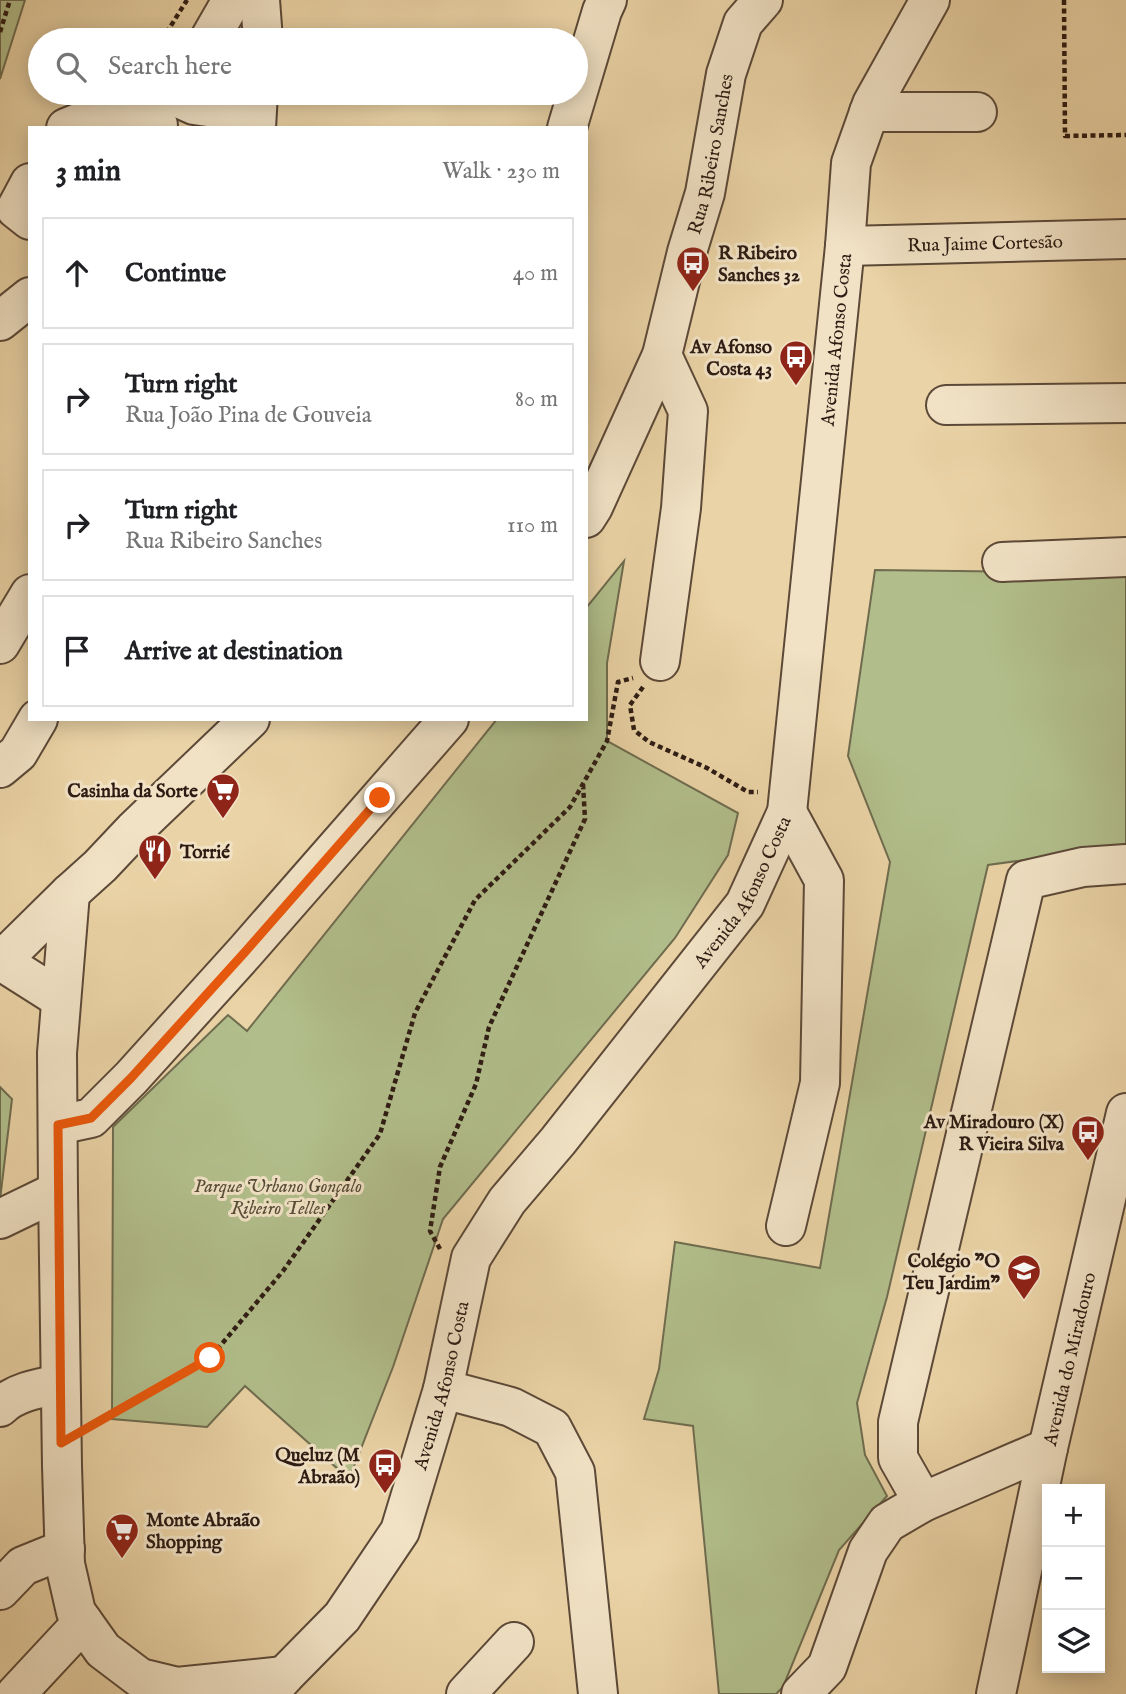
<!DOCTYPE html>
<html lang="en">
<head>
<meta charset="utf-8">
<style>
  :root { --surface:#fff; --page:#f6f6f6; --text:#202124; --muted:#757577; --line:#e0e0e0 }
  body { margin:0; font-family:"IM FELL English",serif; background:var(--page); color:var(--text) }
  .controls { position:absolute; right:21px; bottom:21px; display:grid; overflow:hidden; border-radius:0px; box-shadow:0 4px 18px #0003 }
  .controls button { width:63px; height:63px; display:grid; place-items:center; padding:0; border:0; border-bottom:2px solid var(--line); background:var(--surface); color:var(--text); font:35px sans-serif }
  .stop { position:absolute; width:21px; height:21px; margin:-16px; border:5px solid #ea580c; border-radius:50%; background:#fff }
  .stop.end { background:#ea580c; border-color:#fff; box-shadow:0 2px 7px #0008 }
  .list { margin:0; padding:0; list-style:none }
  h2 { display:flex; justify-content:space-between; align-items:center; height:91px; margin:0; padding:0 28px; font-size:30px }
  h2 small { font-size:23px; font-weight:400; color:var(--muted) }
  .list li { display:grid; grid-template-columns:46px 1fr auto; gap:21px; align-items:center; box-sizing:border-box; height:112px; margin:0 14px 14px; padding:0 14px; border:2px solid var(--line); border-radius:0px }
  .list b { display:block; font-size:26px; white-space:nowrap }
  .list p { margin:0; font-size:23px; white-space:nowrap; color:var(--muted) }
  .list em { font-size:23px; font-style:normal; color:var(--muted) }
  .icon { flex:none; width:38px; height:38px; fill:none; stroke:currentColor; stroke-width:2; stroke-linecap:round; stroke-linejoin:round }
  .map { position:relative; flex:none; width:1126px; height:1694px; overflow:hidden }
  .search { position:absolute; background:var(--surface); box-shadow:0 4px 18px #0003; left:28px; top:28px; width:560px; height:77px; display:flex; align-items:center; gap:18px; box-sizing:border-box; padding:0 24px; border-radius:38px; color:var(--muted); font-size:26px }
  .panel { position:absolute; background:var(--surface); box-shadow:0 4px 18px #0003; left:28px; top:126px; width:560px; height:595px; border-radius:0px }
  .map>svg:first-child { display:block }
</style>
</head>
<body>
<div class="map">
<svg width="1126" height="1694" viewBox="0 0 1126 1694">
  <rect width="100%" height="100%" fill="#ead3a6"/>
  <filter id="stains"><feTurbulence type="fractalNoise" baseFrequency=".00286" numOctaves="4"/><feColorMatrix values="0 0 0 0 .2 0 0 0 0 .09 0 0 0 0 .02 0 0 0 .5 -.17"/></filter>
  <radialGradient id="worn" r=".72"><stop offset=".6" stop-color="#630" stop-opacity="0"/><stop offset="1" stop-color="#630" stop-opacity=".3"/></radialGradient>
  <path fill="#b1be8b" stroke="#6f6c4f" stroke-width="2" d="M 0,0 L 25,0 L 0,79 Z
    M 624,561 L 607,663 L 607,741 L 738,813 L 728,855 L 675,938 L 443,1219 L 393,1367 L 349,1479 L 245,1386 L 207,1427 L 112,1419 L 113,1127 L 228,1015 L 247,1031 L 497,719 L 586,719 L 586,608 Z
    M 875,570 L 1126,573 L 1126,846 L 988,865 L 887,1297 L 857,1403 L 865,1455 L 887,1496 L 839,1550 L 783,1687 L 776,1694 L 719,1694 L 693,1426 L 644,1419 L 659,1369 L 675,1242 L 820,1268 L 890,862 L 848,756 Z
    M 0,1087 L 12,1099 L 0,1200 Z"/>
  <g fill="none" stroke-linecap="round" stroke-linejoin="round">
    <g stroke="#5c4938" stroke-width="42">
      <g id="minor">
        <path d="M 260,0 L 263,40"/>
        <path d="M 209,40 L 232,0"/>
        <path d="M 176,97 L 194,105 L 215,108 L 232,118 L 242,128"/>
        <path d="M 869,112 L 977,112"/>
        <path d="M 66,128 L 119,106 L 158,125"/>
        <path d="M 256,128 L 258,93"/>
        <path d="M 567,128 L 602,11 L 607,0"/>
        <path d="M 30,183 L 16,209 L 30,220"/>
        <path id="s1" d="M 845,246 L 1126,239"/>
        <path d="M 0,321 L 30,297"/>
        <path d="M 946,405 L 1126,403"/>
        <path id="s2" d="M 586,518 L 593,507 L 662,355 L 687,252 L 705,193 L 726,74 L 743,23 L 763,0"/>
        <path d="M 1002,562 L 1126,557"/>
        <path d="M 0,644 L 30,594"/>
        <path d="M 660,661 L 681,508 L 688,411 L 662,355"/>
        <path d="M 0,768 L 18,753 L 38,719"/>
        <path d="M 70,893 L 57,1053 L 58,1191 L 62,1466 L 65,1564 L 76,1612 L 103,1650 L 140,1678 L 177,1687 L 284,1676"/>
        <path d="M 1,961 L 61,999"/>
        <path d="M 0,962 L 70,893 L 100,866 L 134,830 L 250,719"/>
        <path d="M 58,1125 L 91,1118 L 131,1078 L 245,952 L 449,719"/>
        <path d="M 0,1219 L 58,1191"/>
        <path d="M 786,1226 L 820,1083 L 824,880 L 787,812"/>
        <path d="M 443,1389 L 511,1407 L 552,1428 L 575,1472 L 598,1694"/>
        <path d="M 0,1407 C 15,1392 40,1388 60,1384"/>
        <path d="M 923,1502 L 898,1458 L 898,1422 L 1026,880 L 1083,867 L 1126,864"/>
        <path d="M 0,1590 L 23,1566 L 65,1549"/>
        <path d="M 16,1694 L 83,1622"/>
        <path id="s3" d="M 268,1694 L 284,1676 L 342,1617 L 400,1531 L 443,1389 L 471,1258 L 507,1201 L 558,1141 L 745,904 L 787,812 L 845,246 L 851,163 L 872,104 L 930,0"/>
        <path d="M 466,1694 L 514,1642"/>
        <path d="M 801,1694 L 827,1667 L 868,1551 L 887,1523 L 923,1502 L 1048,1448"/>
        <path id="s4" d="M 996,1694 L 1048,1448 L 1126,1113"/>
      </g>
    </g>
    <path stroke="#2d1b13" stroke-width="4.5" stroke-dasharray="5 3.5" stroke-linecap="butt" d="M 1064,0 L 1065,136 L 1126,135
      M 0,32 L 10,0
      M 162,40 L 187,0
      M 643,687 L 630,705 L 634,730 L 649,742 L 707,768 L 748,792 L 758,792
      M 440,1249 L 430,1231 L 440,1167 L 476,1084 L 489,1027 L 585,819 L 583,784
      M 94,1424 L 210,1358 L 283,1271 L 380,1134 L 415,1013 L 475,900 L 570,807 L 607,741 L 618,682 L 633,678"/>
    <use href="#minor" stroke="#f1e2c5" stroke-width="38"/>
  </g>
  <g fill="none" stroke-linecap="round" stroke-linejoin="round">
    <path stroke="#ea580c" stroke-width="9" d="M 210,1358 L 61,1443 L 58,1125 L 91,1118 L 131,1078 L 245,952 L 380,798"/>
  </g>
  <defs>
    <g id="bus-pin" transform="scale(1.75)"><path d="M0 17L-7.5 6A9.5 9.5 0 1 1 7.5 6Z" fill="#8f2418" stroke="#f1e2c5"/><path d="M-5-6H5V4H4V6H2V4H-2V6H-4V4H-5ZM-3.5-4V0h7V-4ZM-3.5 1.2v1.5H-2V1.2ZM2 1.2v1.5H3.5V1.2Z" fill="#fff"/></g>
    <g id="supermarket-pin" transform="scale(1.75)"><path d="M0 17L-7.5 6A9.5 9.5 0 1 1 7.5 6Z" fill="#8f2418" stroke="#f1e2c5"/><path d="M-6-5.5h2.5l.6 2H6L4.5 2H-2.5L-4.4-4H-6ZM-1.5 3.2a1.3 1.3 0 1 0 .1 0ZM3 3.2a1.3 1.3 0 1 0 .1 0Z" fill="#fff"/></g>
    <g id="restaurant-pin" transform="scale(1.75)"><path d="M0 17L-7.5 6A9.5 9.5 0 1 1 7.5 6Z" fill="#8f2418" stroke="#f1e2c5"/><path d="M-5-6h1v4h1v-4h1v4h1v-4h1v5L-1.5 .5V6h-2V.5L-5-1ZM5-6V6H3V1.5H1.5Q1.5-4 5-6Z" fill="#fff"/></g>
    <g id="school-pin" transform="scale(1.75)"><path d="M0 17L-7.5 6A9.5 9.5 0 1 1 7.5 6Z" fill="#8f2418" stroke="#f1e2c5"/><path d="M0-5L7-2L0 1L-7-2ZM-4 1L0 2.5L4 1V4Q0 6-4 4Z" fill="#fff"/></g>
  </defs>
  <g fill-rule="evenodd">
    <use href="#bus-pin" x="693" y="263"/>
    <use href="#bus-pin" x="796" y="357"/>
    <use href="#supermarket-pin" x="223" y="790"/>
    <use href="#restaurant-pin" x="155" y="851"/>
    <use href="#bus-pin" x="1088" y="1132"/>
    <use href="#school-pin" x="1024" y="1271"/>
    <use href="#bus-pin" x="385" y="1465"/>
    <use href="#supermarket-pin" x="122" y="1530"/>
  </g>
  <g text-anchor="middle" stroke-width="6" stroke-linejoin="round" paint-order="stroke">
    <g font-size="19" fill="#2d1b13" stroke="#f1e2c5">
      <text dy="7" stroke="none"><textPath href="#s2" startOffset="387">Rua Ribeiro Sanches</textPath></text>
      <text dy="7" stroke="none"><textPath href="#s1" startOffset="140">Rua Jaime Cortesão</textPath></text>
      <text dy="7" stroke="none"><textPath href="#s3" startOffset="1517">Avenida Afonso Costa</textPath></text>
      <text dy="7" stroke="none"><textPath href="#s3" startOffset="950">Avenida Afonso Costa</textPath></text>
      <text dy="7" stroke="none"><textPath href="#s4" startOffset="343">Avenida do Miradouro</textPath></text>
      <text dy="7" stroke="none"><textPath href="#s3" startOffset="362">Avenida Afonso Costa</textPath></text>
    </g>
    <g font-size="19" font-weight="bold" fill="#2d1b13" stroke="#f1e2c5" text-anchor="end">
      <text x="718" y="259" text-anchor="start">R Ribeiro<tspan x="718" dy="22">Sanches 32</tspan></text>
      <text x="772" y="353">Av Afonso<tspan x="772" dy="22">Costa 43</tspan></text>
      <text x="198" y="797">Casinha da Sorte</text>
      <text x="180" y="858" text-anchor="start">Torrié</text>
      <text x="1064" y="1128">Av Miradouro (X)<tspan x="1064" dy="22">R Vieira Silva</tspan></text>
      <text x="1000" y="1267">Colégio "O<tspan x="1000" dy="22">Teu Jardim"</tspan></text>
      <text x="360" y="1461">Queluz (M<tspan x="360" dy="22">Abraão)</tspan></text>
      <text x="146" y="1526" text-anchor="start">Monte Abraão<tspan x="146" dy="22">Shopping</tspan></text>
    </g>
    <g font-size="19" font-style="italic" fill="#554c37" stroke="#f1e2c5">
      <text x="278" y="1192">Parque Urbano Gonçalo<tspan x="278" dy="22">Ribeiro Telles</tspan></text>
    </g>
  </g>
  <rect width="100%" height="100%" filter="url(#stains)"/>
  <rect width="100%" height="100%" fill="url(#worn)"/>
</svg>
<div class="controls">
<button>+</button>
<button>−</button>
<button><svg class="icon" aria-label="layers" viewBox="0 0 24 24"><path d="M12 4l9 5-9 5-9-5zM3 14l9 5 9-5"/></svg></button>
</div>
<div class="stop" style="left:210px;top:1358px"></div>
<div class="stop end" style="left:380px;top:798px"></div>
<div class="search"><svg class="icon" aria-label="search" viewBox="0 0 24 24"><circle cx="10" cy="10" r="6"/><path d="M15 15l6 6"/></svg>Search here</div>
<section class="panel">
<h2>3 min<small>Walk · 230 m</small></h2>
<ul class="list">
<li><svg class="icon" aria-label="ahead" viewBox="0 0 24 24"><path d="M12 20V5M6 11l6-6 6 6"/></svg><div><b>Continue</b></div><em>40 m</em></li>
<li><svg class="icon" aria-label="right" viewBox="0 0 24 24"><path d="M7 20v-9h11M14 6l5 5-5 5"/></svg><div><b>Turn right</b><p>Rua João Pina de Gouveia</p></div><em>80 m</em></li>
<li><svg class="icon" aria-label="right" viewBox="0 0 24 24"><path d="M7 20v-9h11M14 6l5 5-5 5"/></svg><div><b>Turn right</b><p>Rua Ribeiro Sanches</p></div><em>110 m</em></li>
<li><svg class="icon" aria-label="arrive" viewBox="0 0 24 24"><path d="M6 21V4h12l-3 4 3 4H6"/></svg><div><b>Arrive at destination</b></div></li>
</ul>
</section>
</div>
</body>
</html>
